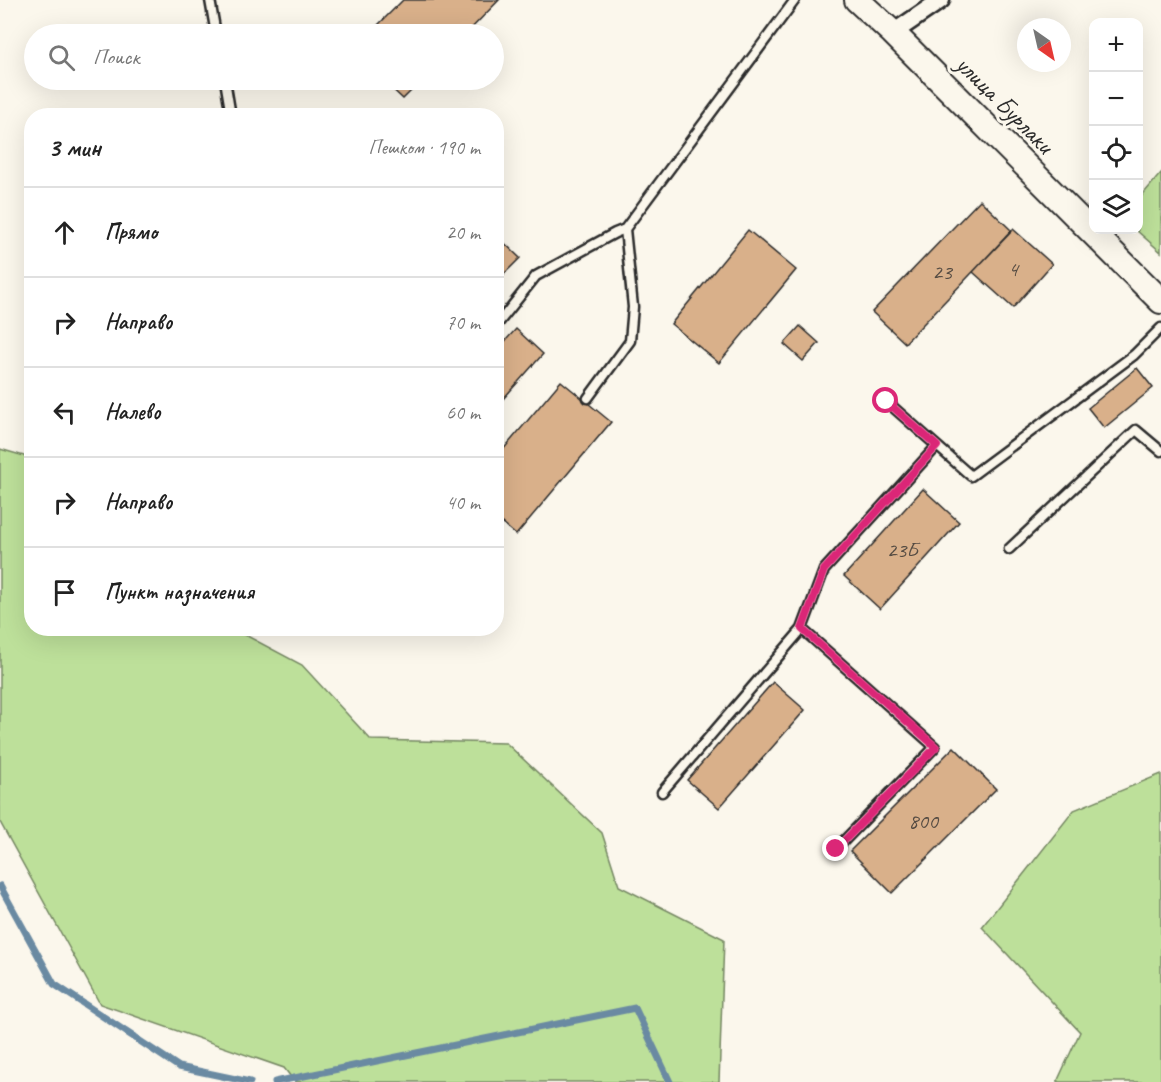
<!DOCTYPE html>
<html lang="ru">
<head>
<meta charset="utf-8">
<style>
  :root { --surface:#fff; --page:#f2f2f2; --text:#222; --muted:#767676; --line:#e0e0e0 }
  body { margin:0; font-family:Caveat,sans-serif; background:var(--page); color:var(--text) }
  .controls { position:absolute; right:18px; top:18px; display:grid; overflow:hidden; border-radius:12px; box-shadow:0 6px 24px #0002 }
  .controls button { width:54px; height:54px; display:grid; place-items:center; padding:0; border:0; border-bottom:2px solid var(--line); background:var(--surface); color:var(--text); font:30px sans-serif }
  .compass { position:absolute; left:1017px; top:18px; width:54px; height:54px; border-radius:50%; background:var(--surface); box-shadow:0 6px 24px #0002; rotate:146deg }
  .stop { position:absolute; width:18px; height:18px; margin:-14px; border:4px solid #db2777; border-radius:50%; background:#fff }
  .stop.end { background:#db2777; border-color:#fff; box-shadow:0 2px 6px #0008 }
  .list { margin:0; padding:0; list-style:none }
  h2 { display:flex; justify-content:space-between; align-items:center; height:78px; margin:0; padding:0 24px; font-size:26px }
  h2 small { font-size:20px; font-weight:400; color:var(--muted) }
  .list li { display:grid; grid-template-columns:39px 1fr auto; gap:18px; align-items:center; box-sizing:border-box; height:90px; padding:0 24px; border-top:2px solid var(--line) }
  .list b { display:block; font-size:22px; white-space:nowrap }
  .list em { font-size:20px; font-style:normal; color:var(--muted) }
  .icon { flex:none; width:33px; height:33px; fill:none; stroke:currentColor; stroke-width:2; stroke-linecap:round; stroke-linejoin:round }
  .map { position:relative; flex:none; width:1161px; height:1082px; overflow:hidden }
  .search { position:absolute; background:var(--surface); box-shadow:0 6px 24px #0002; left:24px; top:24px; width:480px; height:66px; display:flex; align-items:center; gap:15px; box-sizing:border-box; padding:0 21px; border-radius:33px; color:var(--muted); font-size:22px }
  .panel { position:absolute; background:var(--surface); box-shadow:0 6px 24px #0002; left:24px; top:108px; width:480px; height:528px; border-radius:24px }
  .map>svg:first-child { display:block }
</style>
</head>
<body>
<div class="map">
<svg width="1161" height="1082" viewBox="0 0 1161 1082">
  <rect width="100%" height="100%" fill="#fbf7ec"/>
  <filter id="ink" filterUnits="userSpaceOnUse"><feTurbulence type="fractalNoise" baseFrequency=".0167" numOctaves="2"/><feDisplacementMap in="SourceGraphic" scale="12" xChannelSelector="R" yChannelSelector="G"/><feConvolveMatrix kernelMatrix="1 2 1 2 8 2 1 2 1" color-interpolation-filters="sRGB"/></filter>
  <g filter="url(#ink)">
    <path fill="#bde09a" stroke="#748662" stroke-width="1.5" d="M 1161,173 L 1161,252 L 1136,230 L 1138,230 L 1139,199 Z
      M 0,449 L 31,458 L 32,628 L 234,629 L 302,665 L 371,740 L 506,743 L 602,833 L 619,886 L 724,939 L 719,1082 L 295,1082 L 284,1068 L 100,1004 L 0,822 Z
      M 1161,774 L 1161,1082 L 1057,1082 L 1080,1032 L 982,927 L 1074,810 Z"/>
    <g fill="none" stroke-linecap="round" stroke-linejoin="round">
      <path stroke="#6b8aa2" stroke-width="7" d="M 0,886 L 54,984 L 179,1067 L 250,1082
        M 275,1082 L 635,1008 L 670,1082"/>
    </g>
    <path fill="#d9b08a" stroke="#2b2b2b" stroke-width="1.5" d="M 403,0 L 499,0 L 466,34 L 369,34 Z
      M 383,80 L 422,80 L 403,99 Z
      M 980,200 L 1012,231 L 905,343 L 872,312 Z
      M 1013,229 L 1052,264 L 1013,308 L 973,272 Z
      M 748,230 L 796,270 L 719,363 L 671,324 Z
      M 496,235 L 520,258 L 501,277 L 496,273 Z
      M 800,326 L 819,343 L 803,361 L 784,344 Z
      M 516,329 L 543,354 L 503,399 L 496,393 L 496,351 Z
      M 1137,368 L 1153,388 L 1104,428 L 1088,408 Z
      M 561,381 L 611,422 L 516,535 L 496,518 L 496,458 Z
      M 923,489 L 959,522 L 880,609 L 844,576 Z
      M 773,682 L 805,710 L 719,808 L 687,780 Z
      M 954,747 L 996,789 L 892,893 L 850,851 Z"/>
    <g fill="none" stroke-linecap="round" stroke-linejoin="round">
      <g stroke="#2b2b2b" stroke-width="13">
        <path id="lane" d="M 210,0 L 216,34
          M 225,80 L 231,116
          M 496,326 L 536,276 L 615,233 L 625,229 L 795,0
          M 588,398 L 630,341 L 633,307 L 625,229
          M 886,401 L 971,476 L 1134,355 L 1161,328
          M 1009,549 L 1136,430 L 1161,451
          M 802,629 L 935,747 L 836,849
          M 662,792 L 802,629 L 824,570 L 937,446"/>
      </g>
      <g stroke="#2b2b2b" stroke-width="21">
        <path id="street" d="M 893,33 L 941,0"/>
      </g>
      <g stroke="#2b2b2b" stroke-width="28">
        <path id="secondary" d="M 857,0 L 893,33 L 1161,301"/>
      </g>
      <use href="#lane" stroke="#fbf7ec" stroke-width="8"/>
      <use href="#street" stroke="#fbf7ec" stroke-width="16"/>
      <use href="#secondary" stroke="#fbf7ec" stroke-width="24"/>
    </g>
  </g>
  <g fill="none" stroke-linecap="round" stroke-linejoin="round" filter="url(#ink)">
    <path stroke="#db2777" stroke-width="8" d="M 836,849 L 936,747 L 802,629 L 824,570 L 937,446 L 886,401"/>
  </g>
  <g text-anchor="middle" stroke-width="6" stroke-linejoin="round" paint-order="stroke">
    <g font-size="22" fill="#564c43">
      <text x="1013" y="276">4</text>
      <text x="942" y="279">23</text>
      <text x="902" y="557">23Б</text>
      <text x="923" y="828">800</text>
    </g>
    <g font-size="26" fill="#2b2b2b" stroke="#fbf7ec">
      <text transform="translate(1005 104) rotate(45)" y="9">улица Бурлаки</text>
    </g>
  </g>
</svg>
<div class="controls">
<button>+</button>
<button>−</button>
<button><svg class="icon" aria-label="locate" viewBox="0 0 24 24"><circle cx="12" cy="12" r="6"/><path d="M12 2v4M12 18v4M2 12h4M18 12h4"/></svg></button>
<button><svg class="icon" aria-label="layers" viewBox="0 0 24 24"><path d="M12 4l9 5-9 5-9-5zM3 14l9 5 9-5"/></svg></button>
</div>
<svg class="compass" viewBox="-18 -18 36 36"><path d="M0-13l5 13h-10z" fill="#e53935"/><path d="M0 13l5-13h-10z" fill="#767676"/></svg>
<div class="stop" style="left:886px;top:401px"></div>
<div class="stop end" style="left:836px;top:849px"></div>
<div class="search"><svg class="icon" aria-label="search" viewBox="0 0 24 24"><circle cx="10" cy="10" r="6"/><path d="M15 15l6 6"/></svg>Поиск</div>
<section class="panel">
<h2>3 мин<small>Пешком · 190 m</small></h2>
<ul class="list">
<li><svg class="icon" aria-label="ahead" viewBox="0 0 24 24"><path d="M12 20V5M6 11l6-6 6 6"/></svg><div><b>Прямо</b></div><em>20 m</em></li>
<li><svg class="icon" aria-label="right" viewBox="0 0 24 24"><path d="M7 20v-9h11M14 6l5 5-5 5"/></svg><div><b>Направо</b></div><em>70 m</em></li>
<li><svg class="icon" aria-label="left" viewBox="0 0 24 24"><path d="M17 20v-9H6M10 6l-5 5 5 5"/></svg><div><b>Налево</b></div><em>60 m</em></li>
<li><svg class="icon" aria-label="right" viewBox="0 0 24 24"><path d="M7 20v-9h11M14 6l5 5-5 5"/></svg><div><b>Направо</b></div><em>40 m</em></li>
<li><svg class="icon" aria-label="arrive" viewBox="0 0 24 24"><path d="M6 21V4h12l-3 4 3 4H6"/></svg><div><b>Пункт назначения</b></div></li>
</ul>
</section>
</div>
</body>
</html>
